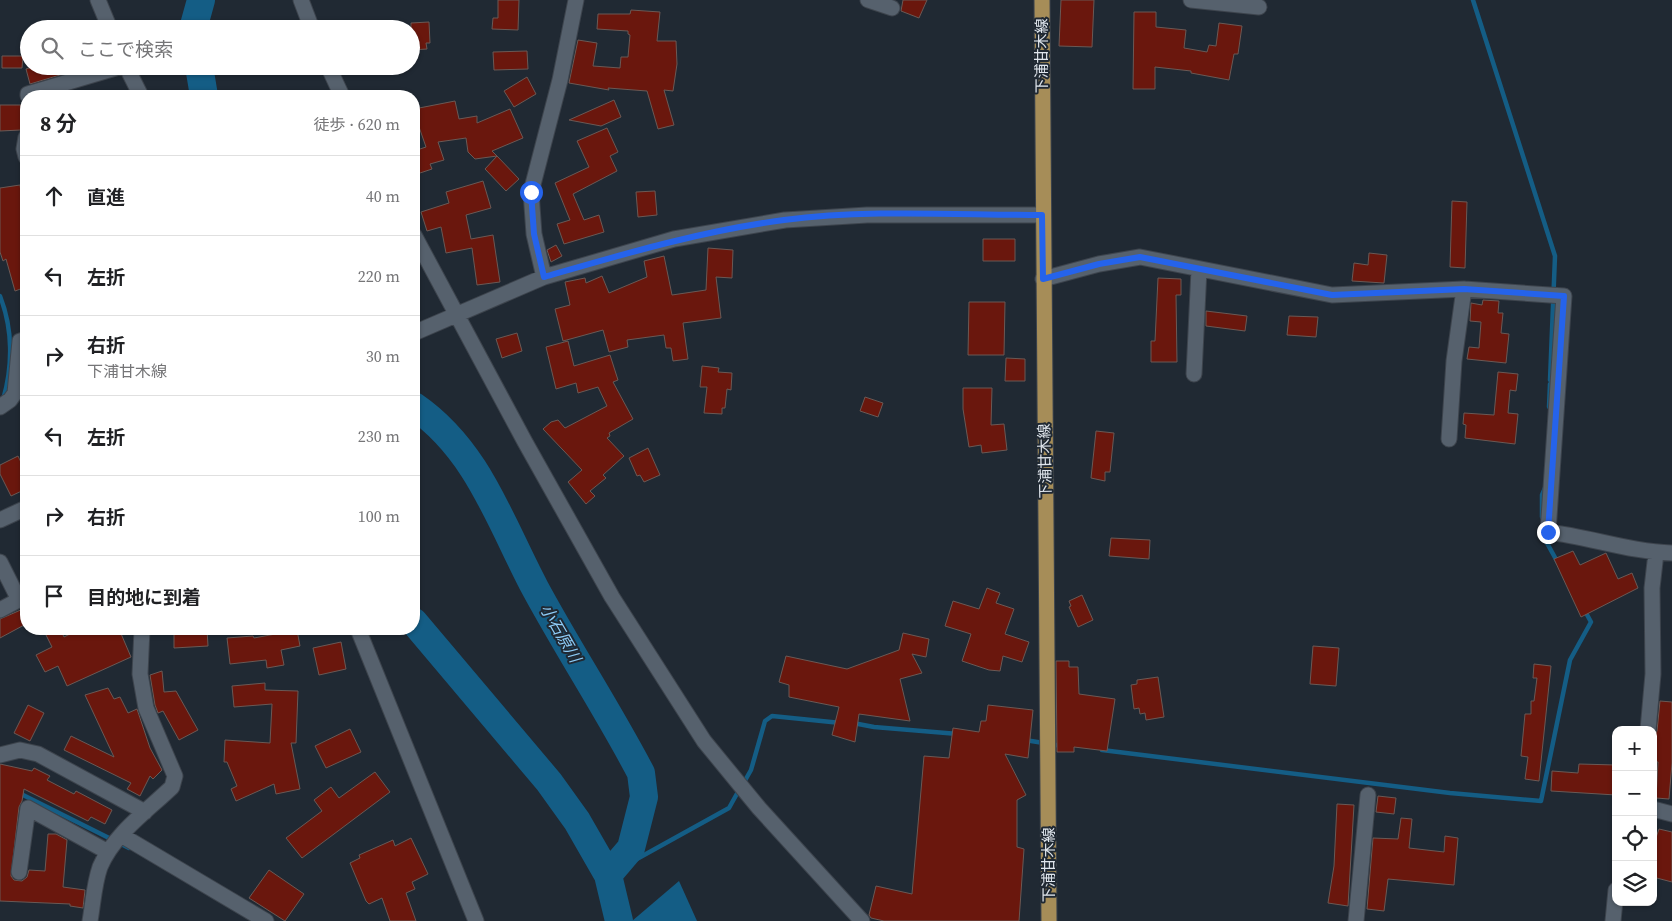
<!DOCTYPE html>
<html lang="ja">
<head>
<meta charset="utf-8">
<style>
  :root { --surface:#fff; --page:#f2f2f2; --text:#202124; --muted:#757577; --line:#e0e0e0 }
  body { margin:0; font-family:"Source Serif 4","Noto Sans JP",serif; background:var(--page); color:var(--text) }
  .controls { position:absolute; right:15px; bottom:15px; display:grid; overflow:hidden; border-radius:10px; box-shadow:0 1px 4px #0004 }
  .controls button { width:45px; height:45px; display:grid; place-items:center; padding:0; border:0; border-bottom:1px solid var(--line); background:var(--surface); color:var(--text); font:25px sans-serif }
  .stop { position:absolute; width:15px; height:15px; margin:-11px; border:4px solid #2563eb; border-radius:50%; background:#fff }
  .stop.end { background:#2563eb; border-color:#fff; box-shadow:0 1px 5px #0008 }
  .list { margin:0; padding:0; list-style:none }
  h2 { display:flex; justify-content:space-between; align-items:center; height:65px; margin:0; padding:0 20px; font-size:21px }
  h2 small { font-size:16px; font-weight:400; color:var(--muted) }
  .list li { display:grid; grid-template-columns:32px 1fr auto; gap:15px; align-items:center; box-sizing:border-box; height:80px; padding:0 20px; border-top:1px solid var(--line) }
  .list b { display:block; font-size:19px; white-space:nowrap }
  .list p { margin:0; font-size:16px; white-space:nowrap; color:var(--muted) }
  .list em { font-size:16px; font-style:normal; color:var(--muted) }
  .icon { flex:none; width:28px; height:28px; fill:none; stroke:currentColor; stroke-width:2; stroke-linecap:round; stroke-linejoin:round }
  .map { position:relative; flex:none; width:1672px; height:921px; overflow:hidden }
  .search { position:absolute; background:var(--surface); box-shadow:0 1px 4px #0004; left:20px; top:20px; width:400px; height:55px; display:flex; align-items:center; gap:12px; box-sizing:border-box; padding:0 18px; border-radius:28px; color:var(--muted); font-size:19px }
  .panel { position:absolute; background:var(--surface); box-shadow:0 1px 4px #0004; left:20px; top:90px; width:400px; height:545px; border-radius:20px }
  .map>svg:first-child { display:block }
</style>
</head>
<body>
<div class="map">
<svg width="1672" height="921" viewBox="0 0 1672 921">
  <rect width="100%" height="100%" fill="#202933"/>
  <path fill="#145d85" d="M 679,881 L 697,921 L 632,921 Z"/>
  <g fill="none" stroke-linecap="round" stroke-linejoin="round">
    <path stroke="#145d85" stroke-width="4.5" d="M 1473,0 L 1555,256 L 1550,380 L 1552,382 L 1550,384 L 1549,407
      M 0,296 C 13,329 13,366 3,400
      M 1542,517 L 1542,495 L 1545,488
      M 1542,534 L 1558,563
      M 853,723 L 874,727 L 958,734
      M 1025,740 L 1062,746
      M 1102,750 L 1450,793 L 1541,801 L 1570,660 L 1591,622 L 1585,611
      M 743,784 L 751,770 L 765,721 L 772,716 L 841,723
      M 19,793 L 129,848
      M 608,875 L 729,808 L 739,790"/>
    <path stroke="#145d85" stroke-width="28" d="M 193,29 L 201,0
      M 199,66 L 204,96
      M 414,406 C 478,450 500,522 535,588 C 569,651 608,710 641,773 L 644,797 L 631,848 L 608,875
      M 414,622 L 549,782 L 577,821 L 608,875 L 619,921"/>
  </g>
  <path fill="#6a170d" stroke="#6a5955" d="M 498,0 L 519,0 L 518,30 L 492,29 L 493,18 L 498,18 Z
    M 903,0 L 927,0 L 919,18 L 901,11 Z
    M 1061,0 L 1094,0 L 1092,47 L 1059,46 Z
    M 631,10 L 660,12 L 657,41 L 676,41 L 677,64 L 673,91 L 664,90 L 674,125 L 658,129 L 647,91 L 608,88 L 609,90 L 569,83 L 578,40 L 597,43 L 593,66 L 620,68 L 621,57 L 628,57 L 630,35 L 628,34 L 628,31 L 597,29 L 598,14 L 630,14 Z
    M 1134,12 L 1156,12 L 1156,27 L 1186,30 L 1184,48 L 1207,52 L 1209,45 L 1216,46 L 1219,23 L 1242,26 L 1238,54 L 1234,54 L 1229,80 L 1191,73 L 1191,71 L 1155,67 L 1155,89 L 1133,89 Z
    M 429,22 L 430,43 L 426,43 L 427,49 L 411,50 L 411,23 Z
    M 527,51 L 528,69 L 494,70 L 493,52 Z
    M 2,56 L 23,56 L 22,68 L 2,68 Z
    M 36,66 L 80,66 L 80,69 L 30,84 L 26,69 Z
    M 527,77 L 536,94 L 514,107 L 504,91 Z
    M 614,100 L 621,117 L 601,126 L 569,120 Z
    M 455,101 L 459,119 L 477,116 L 477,123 L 510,109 L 523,138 L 492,151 L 497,156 L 475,159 L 468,152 L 466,138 L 438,142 L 444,160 L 430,164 L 432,169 L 414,175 L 414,151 L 426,147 L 418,124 L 414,125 L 414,109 Z
    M 0,105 L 21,105 L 21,130 L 0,131 Z
    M 607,128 L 618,152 L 610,156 L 617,171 L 573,194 L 584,220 L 599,215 L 604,232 L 564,244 L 557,224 L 570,220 L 555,183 L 589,167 L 577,141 Z
    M 497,156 L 519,179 L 506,191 L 485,169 Z
    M 483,181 L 491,208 L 466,215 L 471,239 L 493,235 L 500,282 L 477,285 L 472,248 L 446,253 L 441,227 L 427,231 L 421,212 L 449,203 L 446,192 Z
    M 20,185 L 26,226 L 26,287 L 15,291 L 6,259 L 3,261 L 0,252 L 0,188 Z
    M 655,191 L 657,215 L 638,217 L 636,192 Z
    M 1452,201 L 1467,202 L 1465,268 L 1450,267 Z
    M 983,239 L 1015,239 L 1015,261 L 983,261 Z
    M 556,245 L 562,256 L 551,262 L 547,250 Z
    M 708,248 L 733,250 L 732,278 L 716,277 L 721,318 L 683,323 L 688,359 L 673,361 L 671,348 L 666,348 L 664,335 L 627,340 L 628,347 L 609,352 L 603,330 L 563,341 L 555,309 L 570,305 L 565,282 L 585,278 L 586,283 L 602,276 L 609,293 L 647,277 L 644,261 L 664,256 L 672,295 L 706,290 Z
    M 1369,253 L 1387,255 L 1384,283 L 1352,281 L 1354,263 L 1368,265 Z
    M 1158,278 L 1181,279 L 1181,295 L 1176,295 L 1177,362 L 1151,362 L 1151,341 L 1155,341 Z
    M 1483,300 L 1499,301 L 1498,313 L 1503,313 L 1501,333 L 1509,334 L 1506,363 L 1467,359 L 1469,347 L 1479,348 L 1481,322 L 1470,321 L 1471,303 L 1482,305 Z
    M 969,302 L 1005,302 L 1004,355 L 968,355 Z
    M 1206,311 L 1247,316 L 1245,331 L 1206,326 Z
    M 1289,316 L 1318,317 L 1316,337 L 1287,335 Z
    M 517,333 L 522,351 L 502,358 L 496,339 Z
    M 568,341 L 574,366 L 610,355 L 618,380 L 613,382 L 633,419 L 609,433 L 610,436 L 607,438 L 624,456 L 603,475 L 606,478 L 590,491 L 595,496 L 586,504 L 568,482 L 582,470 L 543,429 L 551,422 L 558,420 L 565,428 L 607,406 L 598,387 L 578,393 L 576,383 L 556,389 L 546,347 Z
    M 1006,358 L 1025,359 L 1025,381 L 1005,381 Z
    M 702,366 L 719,368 L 718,372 L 732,373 L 731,390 L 727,389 L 725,408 L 722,408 L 722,414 L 704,413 L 707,387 L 700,387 Z
    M 1498,372 L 1518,374 L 1516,391 L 1510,390 L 1508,413 L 1518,414 L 1515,444 L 1465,438 L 1466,425 L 1463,424 L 1464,413 L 1494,415 Z
    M 963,388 L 992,388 L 991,425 L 1004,424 L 1007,450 L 982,453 L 981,445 L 969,447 L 963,409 Z
    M 865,397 L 883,403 L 878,417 L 860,411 Z
    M 1096,431 L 1114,433 L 1110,472 L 1105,472 L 1105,481 L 1091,478 Z
    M 648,448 L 660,475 L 644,482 L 640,475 L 637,476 L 629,458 Z
    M 18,456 L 26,473 L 26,489 L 11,496 L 0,474 L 0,465 Z
    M 1111,538 L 1150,540 L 1149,559 L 1109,556 Z
    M 1573,551 L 1580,565 L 1606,553 L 1618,579 L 1632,573 L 1638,588 L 1581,617 L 1554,559 Z
    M 987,588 L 1000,593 L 996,603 L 1014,609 L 1005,634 L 1029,642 L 1022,662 L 1003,656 L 1000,671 L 989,670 L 962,661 L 971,634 L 945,626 L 953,601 L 979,609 Z
    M 1082,595 L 1093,620 L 1078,627 L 1069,607 L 1071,606 L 1069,601 Z
    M 23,609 L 26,616 L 26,624 L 0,638 L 0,619 Z
    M 43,629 L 60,629 L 64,637 L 80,629 L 119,629 L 131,657 L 67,686 L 58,666 L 45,672 L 36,655 L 52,647 Z
    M 174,629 L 207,629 L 208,646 L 174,648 Z
    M 297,630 L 300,646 L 281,650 L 284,665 L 267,668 L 266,660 L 230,664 L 227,638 L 253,636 L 254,638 Z
    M 903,633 L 929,639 L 926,657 L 912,654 L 922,673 L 900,679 L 910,721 L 859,714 L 855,742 L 832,735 L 839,707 L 789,697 L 789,685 L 779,682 L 786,656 L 847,669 L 899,650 Z
    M 341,642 L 346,669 L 319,675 L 313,648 Z
    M 1313,646 L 1339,648 L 1336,686 L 1310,684 Z
    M 1056,661 L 1069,661 L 1069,667 L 1078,667 L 1079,694 L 1115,699 L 1107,751 L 1074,747 L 1074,752 L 1057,752 Z
    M 1534,664 L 1551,666 L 1539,781 L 1525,779 L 1528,757 L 1521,756 L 1525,714 L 1531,714 L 1531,701 L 1534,701 L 1537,678 L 1533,678 Z
    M 162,671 L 164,692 L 176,691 L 198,730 L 179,740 L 163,711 L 158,713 L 155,705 L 150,675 Z
    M 1158,677 L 1164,717 L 1146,720 L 1145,713 L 1140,714 L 1139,708 L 1134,709 L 1131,685 L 1137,684 L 1137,680 Z
    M 265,683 L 265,690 L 298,691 L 296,743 L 291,743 L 300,789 L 276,794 L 274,784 L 236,801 L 231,789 L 237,786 L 227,762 L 224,762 L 225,740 L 270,743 L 272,704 L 234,707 L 232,686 Z
    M 108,688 L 114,699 L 120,697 L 128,713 L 137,709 L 150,748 L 162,770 L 153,779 L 150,776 L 140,796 L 127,789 L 131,783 L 64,750 L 71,736 L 114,757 L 85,695 Z
    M 1660,701 L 1672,702 L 1672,763 L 1669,799 L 1656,798 L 1658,762 L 1653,761 L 1653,738 L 1657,731 Z
    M 28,705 L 44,713 L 30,741 L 14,733 Z
    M 988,705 L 1033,710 L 1028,758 L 1005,754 L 1026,795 L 1017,800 L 1017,847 L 1024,849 L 1019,921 L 884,921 L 871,918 L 869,915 L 876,886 L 912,894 L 924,756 L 949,758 L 953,728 L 979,732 L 981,721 L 986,721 Z
    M 350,729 L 361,752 L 326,768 L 315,746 Z
    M 0,764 L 32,771 L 34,768 L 50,776 L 47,780 L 74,794 L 76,791 L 112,810 L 105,824 L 91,817 L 88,821 L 24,789 L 22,801 L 19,807 L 11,876 L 14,880 L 22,881 L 27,877 L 29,870 L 45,871 L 48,834 L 56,834 L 67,840 L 63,887 L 85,890 L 83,908 L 70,906 L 70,904 L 0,901 Z
    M 1579,764 L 1616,765 L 1616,795 L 1551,791 L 1552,771 L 1578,773 Z
    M 375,772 L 390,792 L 302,858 L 286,838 L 322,811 L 314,800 L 331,787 L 339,798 Z
    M 1378,796 L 1396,798 L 1394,814 L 1376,812 Z
    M 1337,804 L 1354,805 L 1348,906 L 1328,903 L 1334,866 Z
    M 1401,818 L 1412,819 L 1409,848 L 1444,852 L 1445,836 L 1458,838 L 1454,885 L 1388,879 L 1384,911 L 1367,909 L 1373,838 L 1398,839 Z
    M 1659,829 L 1672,832 L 1672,882 L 1653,877 L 1653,846 Z
    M 411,838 L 428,874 L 412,882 L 415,889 L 406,893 L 416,921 L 390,921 L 382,898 L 369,904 L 366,901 L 350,863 L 360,858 L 359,855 L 393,840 L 395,846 Z
    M 269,870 L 304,894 L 285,921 L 249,898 Z"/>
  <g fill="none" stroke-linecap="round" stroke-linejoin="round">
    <g stroke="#3d444d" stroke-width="17">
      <path id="minor" d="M 98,0 L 110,29
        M 301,0 L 312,29
        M 868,0 L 892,8
        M 1191,0 L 1259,7
        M 126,66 L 141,96
        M 328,66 L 342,96
        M 28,96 L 28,94 L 122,66
        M 26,137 L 24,149 L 26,157
        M 414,235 L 525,442 L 612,597 L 704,741 L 759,808 L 862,921
        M 544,277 L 534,234 L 531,192 L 560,80 L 576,0
        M 1043,279 L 1099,264 L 1140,257 L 1332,295 L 1464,289 L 1564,296 L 1548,532 C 1590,537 1631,552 1672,553
        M 414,333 L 544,277 L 674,239 L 785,220 L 867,215 L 1042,215
        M 1194,374 L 1199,269
        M 0,407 L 10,400 L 15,393 L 20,341 L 26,339
        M 1449,439 L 1454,361 L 1464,289
        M 0,520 L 26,508
        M 0,562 L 19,600
        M 0,610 L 26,596
        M 358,629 L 476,921
        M 1648,730 L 1653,674 L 1652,588 L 1656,553
        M 0,755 L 20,750 L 38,754 L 145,812
        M 1653,809 L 1672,814
        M 121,835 L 266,921
        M 19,872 L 28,808 L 108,852
        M 90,921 C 93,904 94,884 100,867 C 114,834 147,811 172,787 L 175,776 L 146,708 L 140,674 L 142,629
        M 1356,921 L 1368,795
        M 1613,921 L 1616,890"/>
    </g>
    <g stroke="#3d444d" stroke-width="17">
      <path id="major" d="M 1042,0 L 1049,921"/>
    </g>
    <use href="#minor" stroke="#56616d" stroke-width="15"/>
    <use href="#major" stroke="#a68d58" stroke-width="15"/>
  </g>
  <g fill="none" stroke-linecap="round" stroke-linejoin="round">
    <path stroke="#2563eb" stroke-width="6" d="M 531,192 L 534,234 L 544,277 C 624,254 701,231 784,220 C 869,209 957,215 1042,215 L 1043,279 L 1099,264 L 1140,257 L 1332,295 L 1464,289 L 1564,296 L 1548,532"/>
  </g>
  <g text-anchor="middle" stroke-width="4" stroke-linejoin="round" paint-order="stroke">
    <g font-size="15" fill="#e0e6ed" stroke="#202933">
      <text transform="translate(1042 56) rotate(-90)" y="5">下浦甘木線</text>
      <text transform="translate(1045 461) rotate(-91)" y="5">下浦甘木線</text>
      <text transform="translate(1049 865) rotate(-90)" y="5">下浦甘木線</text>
    </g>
    <g font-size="16" font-style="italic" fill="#8ecdf8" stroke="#202933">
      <text transform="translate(561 633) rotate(60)" y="6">小石原川</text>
    </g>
  </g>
</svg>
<div class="controls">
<button>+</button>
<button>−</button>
<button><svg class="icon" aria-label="locate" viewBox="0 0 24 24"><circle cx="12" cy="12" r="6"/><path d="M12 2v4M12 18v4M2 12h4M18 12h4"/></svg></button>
<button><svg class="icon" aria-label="layers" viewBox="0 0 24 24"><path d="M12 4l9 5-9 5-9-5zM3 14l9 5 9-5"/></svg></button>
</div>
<div class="stop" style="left:531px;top:192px"></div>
<div class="stop end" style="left:1548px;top:532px"></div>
<div class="search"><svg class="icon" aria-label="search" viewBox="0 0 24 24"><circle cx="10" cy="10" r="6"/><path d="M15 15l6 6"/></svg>ここで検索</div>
<section class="panel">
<h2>8 分<small>徒歩 · 620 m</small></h2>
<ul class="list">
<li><svg class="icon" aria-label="ahead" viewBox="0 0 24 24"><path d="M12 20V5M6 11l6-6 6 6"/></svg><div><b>直進</b></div><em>40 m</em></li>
<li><svg class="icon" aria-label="left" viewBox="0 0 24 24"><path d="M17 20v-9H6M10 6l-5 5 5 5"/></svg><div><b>左折</b></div><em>220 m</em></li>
<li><svg class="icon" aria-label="right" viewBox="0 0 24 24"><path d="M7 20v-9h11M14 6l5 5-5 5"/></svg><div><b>右折</b><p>下浦甘木線</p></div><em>30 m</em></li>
<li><svg class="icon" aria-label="left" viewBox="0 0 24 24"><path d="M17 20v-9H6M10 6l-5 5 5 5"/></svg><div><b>左折</b></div><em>230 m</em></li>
<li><svg class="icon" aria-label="right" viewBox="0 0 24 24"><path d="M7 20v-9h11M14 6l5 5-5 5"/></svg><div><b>右折</b></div><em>100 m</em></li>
<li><svg class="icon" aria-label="arrive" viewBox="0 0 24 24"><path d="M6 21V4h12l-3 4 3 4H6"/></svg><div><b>目的地に到着</b></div></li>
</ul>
</section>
</div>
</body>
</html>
